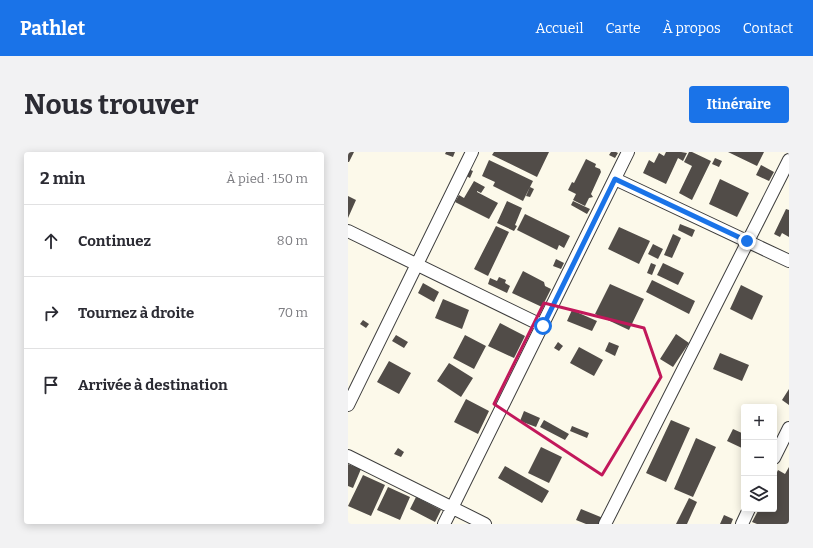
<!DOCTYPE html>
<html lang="fr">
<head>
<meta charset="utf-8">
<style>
  :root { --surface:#fff; --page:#f2f2f3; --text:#2b2b33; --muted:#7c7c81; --line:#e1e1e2; --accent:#1a73e8 }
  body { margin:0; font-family:Bitter,serif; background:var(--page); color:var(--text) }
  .controls { position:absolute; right:12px; bottom:12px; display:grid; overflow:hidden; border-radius:4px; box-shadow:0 2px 10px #0003 }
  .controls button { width:36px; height:36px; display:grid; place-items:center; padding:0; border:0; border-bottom:1px solid var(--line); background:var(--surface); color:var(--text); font:20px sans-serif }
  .stop { position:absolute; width:12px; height:12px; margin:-9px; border:3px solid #1a73e8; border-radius:50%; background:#fff }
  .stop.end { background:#1a73e8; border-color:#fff; box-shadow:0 1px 4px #0008 }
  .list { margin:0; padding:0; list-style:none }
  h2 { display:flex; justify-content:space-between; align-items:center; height:52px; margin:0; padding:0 16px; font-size:17px }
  h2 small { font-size:13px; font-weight:400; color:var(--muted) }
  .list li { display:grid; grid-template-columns:26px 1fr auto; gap:12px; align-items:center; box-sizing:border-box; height:72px; padding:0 16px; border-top:1px solid var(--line) }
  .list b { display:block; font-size:15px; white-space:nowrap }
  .list em { font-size:13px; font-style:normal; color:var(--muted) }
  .icon { flex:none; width:22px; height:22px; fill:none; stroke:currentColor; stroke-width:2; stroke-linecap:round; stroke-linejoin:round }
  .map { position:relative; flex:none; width:441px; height:372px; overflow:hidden; border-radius:4px }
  header { display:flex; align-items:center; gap:24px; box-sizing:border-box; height:56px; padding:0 20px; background:var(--accent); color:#fff }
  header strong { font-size:19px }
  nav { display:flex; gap:22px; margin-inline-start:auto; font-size:14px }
  .intro { display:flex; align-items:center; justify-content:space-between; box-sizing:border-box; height:96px; padding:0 24px }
  h1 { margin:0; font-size:28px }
  .button { padding:10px 18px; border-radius:4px; background:var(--accent); color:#fff; font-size:14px; font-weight:700 }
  main { display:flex; gap:24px; padding:0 24px }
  aside { flex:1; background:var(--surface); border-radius:4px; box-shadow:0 2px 10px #0003 }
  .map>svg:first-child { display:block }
</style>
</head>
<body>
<header>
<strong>Pathlet</strong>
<nav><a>Accueil</a><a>Carte</a><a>À propos</a><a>Contact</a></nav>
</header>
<div class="intro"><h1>Nous trouver</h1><a class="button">Itinéraire</a></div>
<main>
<aside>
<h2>2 min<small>À pied · 150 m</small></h2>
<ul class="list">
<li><svg class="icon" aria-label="ahead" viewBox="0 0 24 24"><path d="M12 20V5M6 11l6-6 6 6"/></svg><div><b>Continuez</b></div><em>80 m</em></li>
<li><svg class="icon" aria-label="right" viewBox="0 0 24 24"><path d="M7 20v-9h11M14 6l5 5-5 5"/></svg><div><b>Tournez à droite</b></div><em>70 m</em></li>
<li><svg class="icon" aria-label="arrive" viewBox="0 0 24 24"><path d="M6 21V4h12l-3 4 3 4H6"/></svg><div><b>Arrivée à destination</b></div></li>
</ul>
</aside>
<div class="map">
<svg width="441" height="372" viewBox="0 0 441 372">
  <rect width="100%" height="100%" fill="#fcf9ea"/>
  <path fill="#514c48" d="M 0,0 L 6,0 L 1,10 L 0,10 Z
    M 98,0 L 107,0 L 105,5 L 97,2 Z
    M 146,0 L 201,0 L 189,25 L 144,3 Z
    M 263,0 L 268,0 L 270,1 L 267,6 L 261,3 Z
    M 318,0 L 333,0 L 331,5 L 333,0 L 339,1 L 335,9 L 330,6 L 318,32 L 295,21 L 301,8 L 306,11 L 311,1 L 316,4 Z
    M 341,0 L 344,0 L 363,9 L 344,48 L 331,41 L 344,14 L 336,10 Z
    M 380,0 L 416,0 L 409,14 Z
    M 367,6 L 374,9 L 371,15 L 364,12 Z
    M 238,7 L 248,12 L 247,15 L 252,17 L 253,20 L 243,42 L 245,45 L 241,46 L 237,54 L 225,48 L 228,42 L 220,38 L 224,30 L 226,31 Z
    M 141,8 L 185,29 L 175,49 L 145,34 L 147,30 L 134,24 Z
    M 413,13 L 426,20 L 421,29 L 408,23 Z
    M 118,16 L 125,19 L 122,26 L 115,22 Z
    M 372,27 L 401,41 L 389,65 L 361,52 Z
    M 126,29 L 137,35 L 133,41 L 129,39 L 129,40 L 150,51 L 141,67 L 107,50 L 111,43 L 116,46 Z
    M 182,35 L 186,37 L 182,45 L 178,44 Z
    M 0,44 L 8,48 L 0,66 Z
    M 159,49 L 174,56 L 167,73 L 169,74 L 166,79 L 149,71 Z
    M 225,49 L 242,57 L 239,62 L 223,53 Z
    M 438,57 L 441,58 L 441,85 L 434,81 L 432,85 L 426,82 Z
    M 177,62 L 222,84 L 216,96 L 211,93 L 209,98 L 169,78 Z
    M 332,72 L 347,78 L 344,85 L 330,78 Z
    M 148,74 L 161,80 L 140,124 L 126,117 Z
    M 271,75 L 302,89 L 291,112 L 260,97 Z
    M 325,82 L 333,86 L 324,106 L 316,103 Z
    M 305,92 L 315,97 L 310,107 L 300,102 Z
    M 208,107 L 216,111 L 213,117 L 205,114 Z
    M 303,111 L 308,113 L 304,123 L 299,121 Z
    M 315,111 L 336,121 L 330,133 L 309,123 Z
    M 175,119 L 196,130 L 197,134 L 203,137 L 194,155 L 164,141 Z
    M 151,125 L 158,128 L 157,131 L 162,134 L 159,141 L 140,132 L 142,126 L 149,129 Z
    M 304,128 L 347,149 L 341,162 L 298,140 Z
    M 75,131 L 91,140 L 86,150 L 70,141 Z
    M 262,132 L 296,147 L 281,178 L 247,162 Z
    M 393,133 L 415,144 L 404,168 L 382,157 Z
    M 95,147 L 121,158 L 114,177 L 87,166 Z
    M 224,158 L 249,169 L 244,179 L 219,169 Z
    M 15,168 L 21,172 L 18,176 L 12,172 Z
    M 152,171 L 177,184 L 166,206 L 140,194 Z
    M 328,182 L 341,191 L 325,215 L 312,207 Z
    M 48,183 L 60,190 L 56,196 L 44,189 Z
    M 117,183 L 138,194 L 126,217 L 105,206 Z
    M 210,190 L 215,194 L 211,199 L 206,196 Z
    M 261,190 L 271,194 L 267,204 L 257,199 Z
    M 231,195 L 255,208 L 246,224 L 222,211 Z
    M 372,201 L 401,213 L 394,229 L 365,217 Z
    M 41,209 L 63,221 L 51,242 L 29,230 Z
    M 101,211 L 125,226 L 113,245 L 89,229 Z
    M 441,237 L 441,253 L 434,248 Z
    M 118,247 L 141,259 L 130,282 L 106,270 Z
    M 176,259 L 192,266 L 188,275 L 172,269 Z
    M 196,268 L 221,282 L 217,288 L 192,275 Z
    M 323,268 L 342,276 L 318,330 L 298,321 Z
    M 224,274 L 241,281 L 239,286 L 222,279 Z
    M 385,277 L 396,282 L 396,297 L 379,289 Z
    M 348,286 L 368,295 L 345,345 L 326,337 Z
    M 193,295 L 214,305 L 201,331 L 180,321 Z
    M 50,296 L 56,300 L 53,305 L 46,302 Z
    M 0,312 L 13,317 L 5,336 L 0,334 Z
    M 157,314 L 201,339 L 194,351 L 150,326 Z
    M 441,315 L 441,372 L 409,372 L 404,370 L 411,357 L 426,357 L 426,326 L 430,318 L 437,322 Z
    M 15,323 L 37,333 L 23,364 L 0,354 Z
    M 40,335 L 62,345 L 52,368 L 29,358 Z
    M 68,345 L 93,358 L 87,370 L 62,357 Z
    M 341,346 L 349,350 L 339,372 L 328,372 Z
    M 233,357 L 255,366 L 252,372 L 238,372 L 228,368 Z
    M 376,363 L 385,367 L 383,372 L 372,372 Z"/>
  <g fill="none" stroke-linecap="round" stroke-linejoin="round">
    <g stroke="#3d3d3d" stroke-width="14">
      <path id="minor" d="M 267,27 L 441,109
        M 0,79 L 195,174
        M 0,253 L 124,0
        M 0,304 L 137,372
        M 426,306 L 441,276
        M 96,372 L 280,0
        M 257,372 L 441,8
        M 394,372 L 401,357"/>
    </g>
    <use href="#minor" stroke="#fff" stroke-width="12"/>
  </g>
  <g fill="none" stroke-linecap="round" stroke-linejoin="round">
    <path stroke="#1a73e8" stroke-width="5" d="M 195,174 L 267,27 L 399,89"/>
  </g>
  <path fill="none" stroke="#c2185b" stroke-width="3" stroke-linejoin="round" d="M 196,151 L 296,176 L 313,225 L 254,323 L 146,252 Z"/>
</svg>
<div class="controls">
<button>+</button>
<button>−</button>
<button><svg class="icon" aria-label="layers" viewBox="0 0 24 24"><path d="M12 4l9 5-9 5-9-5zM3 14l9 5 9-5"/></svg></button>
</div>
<div class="stop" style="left:195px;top:174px"></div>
<div class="stop end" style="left:399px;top:89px"></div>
</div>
</main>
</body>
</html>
